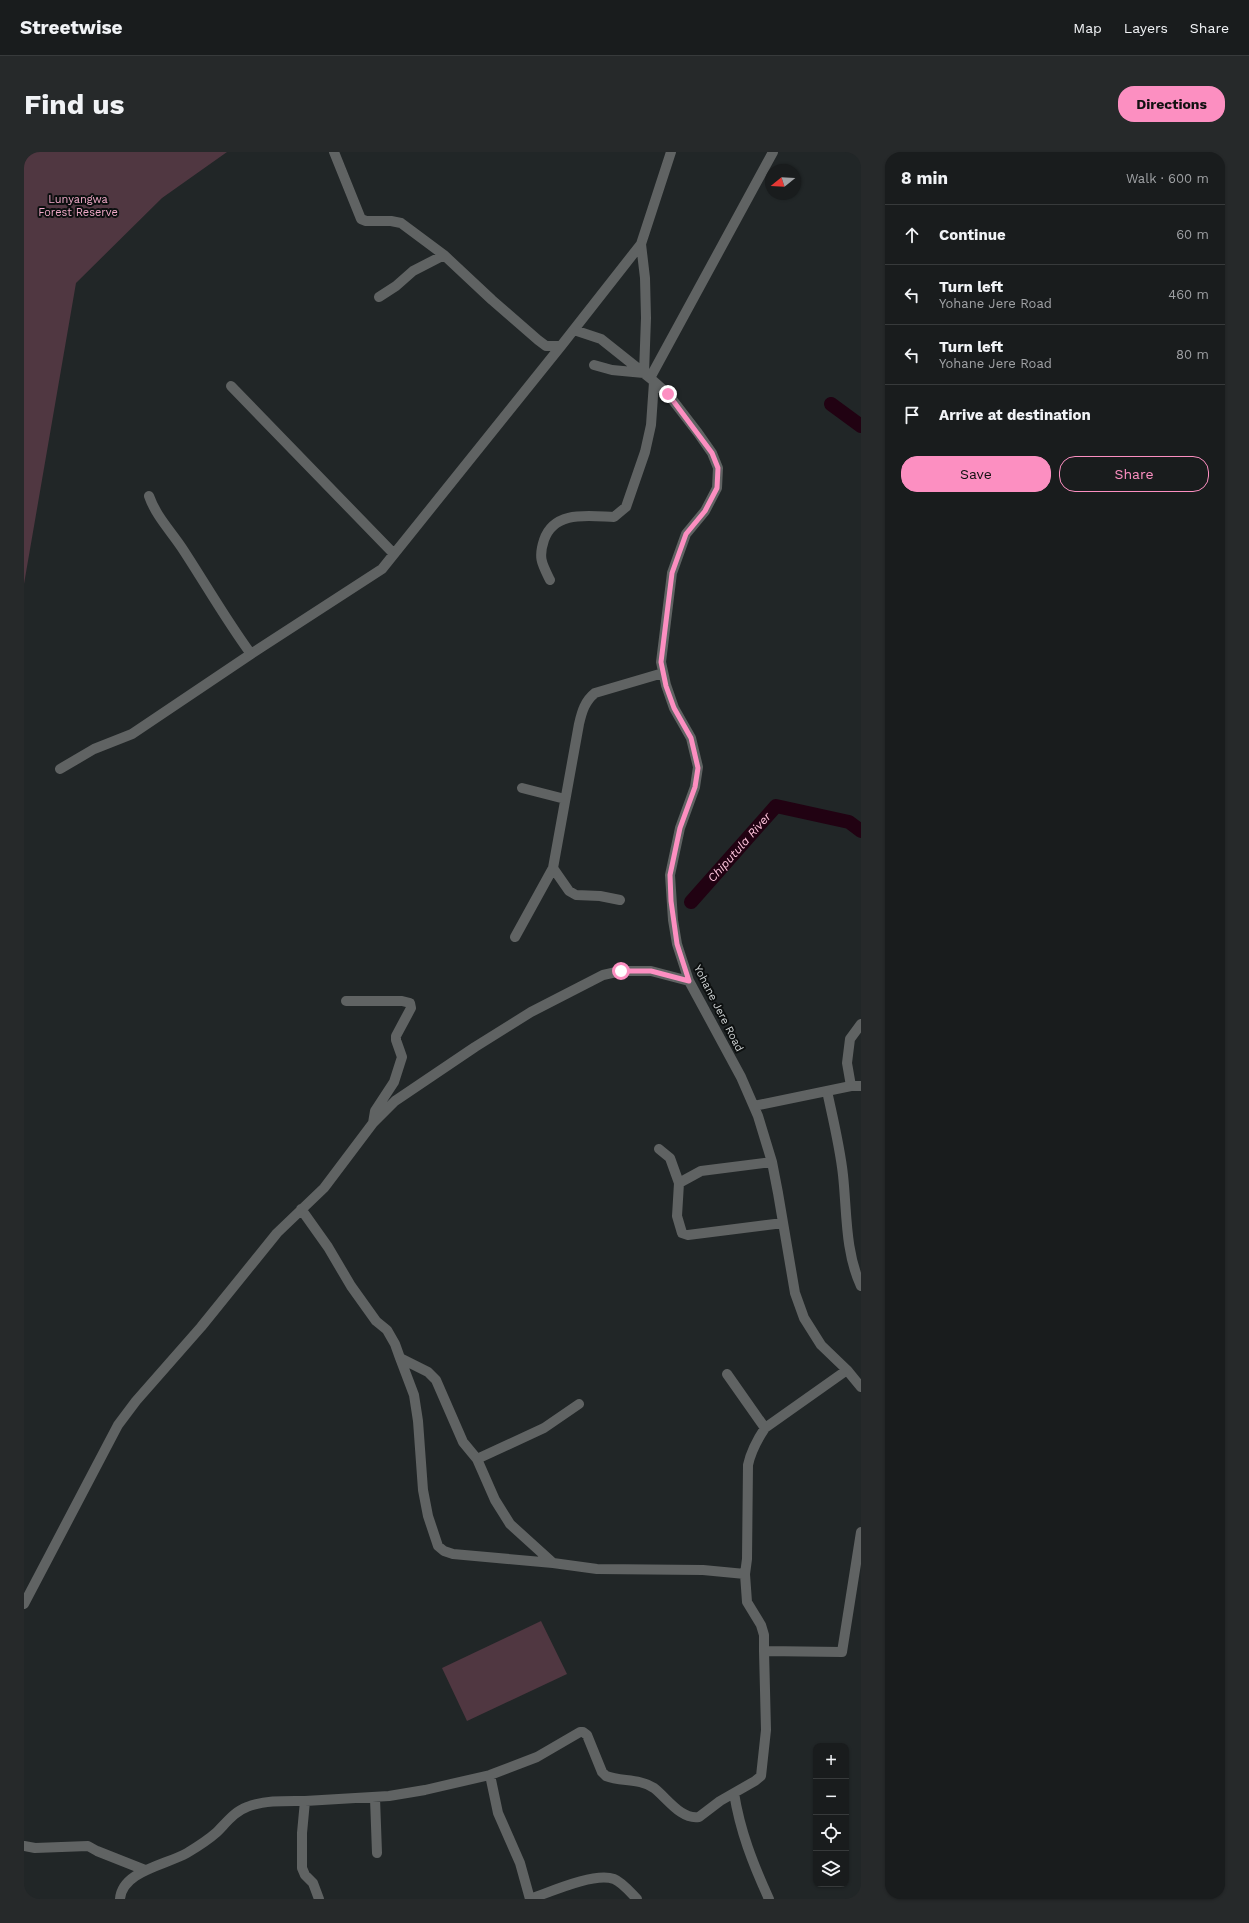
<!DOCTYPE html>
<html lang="en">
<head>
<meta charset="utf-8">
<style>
  :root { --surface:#191c1d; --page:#26292a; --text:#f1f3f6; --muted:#9fa1a4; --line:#373a3b; --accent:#fc8fc1 }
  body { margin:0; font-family:"Work Sans",sans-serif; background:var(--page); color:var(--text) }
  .controls { position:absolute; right:12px; bottom:12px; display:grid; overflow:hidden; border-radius:8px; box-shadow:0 1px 3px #0004 }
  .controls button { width:36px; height:36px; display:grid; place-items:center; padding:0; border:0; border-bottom:1px solid var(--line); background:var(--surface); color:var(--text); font:20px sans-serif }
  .compass { position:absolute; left:741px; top:12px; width:36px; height:36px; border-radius:50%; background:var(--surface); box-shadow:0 1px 3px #0004; rotate:252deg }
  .stop { position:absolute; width:12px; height:12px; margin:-9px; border:3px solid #fc8fc1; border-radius:50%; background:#fff }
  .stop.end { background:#fc8fc1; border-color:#fff; box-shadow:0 1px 4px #0008 }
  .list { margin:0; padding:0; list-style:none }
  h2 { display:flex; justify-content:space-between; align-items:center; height:52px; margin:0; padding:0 16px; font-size:17px }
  h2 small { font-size:13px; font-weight:400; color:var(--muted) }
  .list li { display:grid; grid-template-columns:26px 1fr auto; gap:12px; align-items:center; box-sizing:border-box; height:60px; padding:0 16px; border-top:1px solid var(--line) }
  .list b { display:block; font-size:15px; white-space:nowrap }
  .list p { margin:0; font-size:13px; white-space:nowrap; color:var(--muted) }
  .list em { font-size:13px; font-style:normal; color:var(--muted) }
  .actions { display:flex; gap:8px; padding:12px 16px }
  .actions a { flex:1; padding:9px 0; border:1px solid var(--accent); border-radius:16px; text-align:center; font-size:14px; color:var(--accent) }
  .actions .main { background:var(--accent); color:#111 }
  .icon { flex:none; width:22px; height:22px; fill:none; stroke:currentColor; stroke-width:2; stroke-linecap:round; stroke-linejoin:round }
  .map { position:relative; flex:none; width:837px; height:1747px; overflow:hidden; border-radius:16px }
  header { display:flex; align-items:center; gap:24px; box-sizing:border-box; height:56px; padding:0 20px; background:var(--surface); border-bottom:1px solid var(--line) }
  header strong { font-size:19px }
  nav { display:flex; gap:22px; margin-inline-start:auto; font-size:14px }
  .intro { display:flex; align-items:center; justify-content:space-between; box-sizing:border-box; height:96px; padding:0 24px }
  h1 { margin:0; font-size:28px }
  .button { padding:10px 18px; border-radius:16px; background:var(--accent); color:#111; font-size:14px; font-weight:700 }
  main { display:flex; gap:24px; padding:0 24px }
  aside { flex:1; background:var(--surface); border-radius:16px; box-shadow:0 1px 3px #0004 }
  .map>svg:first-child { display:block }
</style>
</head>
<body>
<header>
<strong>Streetwise</strong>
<nav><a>Map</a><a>Layers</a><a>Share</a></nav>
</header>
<div class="intro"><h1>Find us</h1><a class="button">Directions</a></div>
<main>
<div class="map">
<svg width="837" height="1747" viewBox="0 0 837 1747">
  <rect width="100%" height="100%" fill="#212627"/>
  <path fill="#503741" d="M 0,0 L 203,0 L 138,46 L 52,131 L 0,432 Z
    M 517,1469 L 543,1522 L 443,1569 L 418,1516 Z"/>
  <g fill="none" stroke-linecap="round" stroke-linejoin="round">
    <g stroke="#210212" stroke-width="14">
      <path d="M 807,252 L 837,274"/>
      <path id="s1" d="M 667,750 L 752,654 L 825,670 L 837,679"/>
    </g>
    <path stroke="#606363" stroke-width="10" d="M 310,0 L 337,67 L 342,69 L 367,69 L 377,71 L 420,103 L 468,148 L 514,188 L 522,194 L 537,194
      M 355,145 L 372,134 L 389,119 L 420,103
      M 550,178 L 577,187 L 626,226 L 644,242 L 674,281 L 688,301 L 694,316 L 693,336 L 681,359 L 662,382 L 648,421 L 637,510 L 642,533 L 650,556 L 667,586 L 674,615 L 671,635 L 656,676 L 646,723 L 649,768 L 653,792 L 665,829 L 717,925 L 734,964 L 748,1010 L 754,1041 L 771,1141 L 780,1166 L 797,1193 L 823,1218 L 837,1235
      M 570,213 L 588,218 L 620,221 L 622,166 L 621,126 L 617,92 L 647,0
      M 626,226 L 749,0
      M 207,234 L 370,402
      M 125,344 C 132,364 146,378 158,396 C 181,431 202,468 227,502
      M 526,428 C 518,412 514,406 520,388 C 530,358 564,364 590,365 L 602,355 L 621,300 L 627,273 L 630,230
      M 36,617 L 70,597 L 108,582 L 227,502 L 358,417 L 537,194 L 617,92
      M 498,636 L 541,647
      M 529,716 L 545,739 L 552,743 L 576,744 L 596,748
      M 491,785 L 529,716 L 555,572 C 558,559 561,549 571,541 L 639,521
      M 322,849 L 378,849 L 386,851 L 387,856 L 372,884 L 372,888 L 378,905 L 370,930 L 351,959 L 349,971
      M 827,934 L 823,911 L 826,887 L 837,872
      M 803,939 C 809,967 816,995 819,1023 C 823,1060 821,1100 837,1134
      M 730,954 L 827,934 L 837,934
      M 635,997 L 646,1006 L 655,1031
      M 748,1010 L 677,1019 L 655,1031 L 653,1064 L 658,1081 L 664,1083 L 759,1071
      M 277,1057 L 304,1095 L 327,1134 L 352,1169 L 363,1178 L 371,1192 L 376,1206 L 404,1220 L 412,1228 L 439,1290 L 453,1307 L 471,1348 L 486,1372 L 529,1411 L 573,1417 L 679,1418 L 721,1422 L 723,1407 L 724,1313 C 727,1299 733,1288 741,1276 L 823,1218
      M 376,1206 L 390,1243 L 394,1269 L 399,1338 L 404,1364 L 414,1394 L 420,1399 L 429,1402 L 529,1411
      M 703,1222 L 741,1276
      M 453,1307 L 520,1276 L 555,1252
      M 721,1422 L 723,1450 L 737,1473 L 740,1483 L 740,1499 L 818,1500 L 837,1380
      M 0,1452 L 84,1292 L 94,1273 L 112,1249 L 177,1175 L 253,1081 L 300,1036 L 349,971 L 371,949 L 451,895 L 507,860 L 579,823 L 597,819 L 627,819 L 665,829
      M 466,1623 L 474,1661 L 496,1711 L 506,1747
      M 710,1641 C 716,1679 729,1712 745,1747
      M 351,1646 L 353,1701
      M 0,1694 L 11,1696 L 64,1694 L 73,1699 L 121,1718
      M 96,1747 C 98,1719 142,1713 163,1701 C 173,1695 184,1688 193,1680 C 202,1671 211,1659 223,1655 C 240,1648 264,1649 281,1649
      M 295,1747 L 289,1731 L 281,1723 L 278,1716 L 278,1681 L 281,1649 L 365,1644 L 401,1638 L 466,1623 L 513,1605 L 556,1580 L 559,1580 L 563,1583 L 578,1620 L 582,1624 C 597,1630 615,1626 630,1636 C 643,1646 657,1668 675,1665 L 696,1649 L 731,1629 L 737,1624 L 742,1578 L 740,1499
      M 506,1747 C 526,1740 570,1720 590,1727 C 598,1730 607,1741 613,1747"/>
  </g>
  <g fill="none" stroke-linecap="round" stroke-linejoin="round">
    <path stroke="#fc8fc1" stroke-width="5" d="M 597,819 L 627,819 L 665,829 L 653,792 L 647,749 L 646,723 L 656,676 L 671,635 L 674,616 L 667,586 L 650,556 L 642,534 L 637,510 L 648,421 L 662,382 L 681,359 L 693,336 L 694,316 L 688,301 L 644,242"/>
  </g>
  <g text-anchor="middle" stroke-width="4" stroke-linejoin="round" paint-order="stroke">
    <g font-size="11" fill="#f0aac8" stroke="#0c0f0f">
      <text x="54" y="51">Lunyangwa<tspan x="54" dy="13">Forest Reserve</tspan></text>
    </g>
    <g font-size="11" fill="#d1d5d6" stroke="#0c0f0f">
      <text transform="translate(695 856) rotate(63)" y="4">Yohane Jere Road</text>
    </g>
    <g font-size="12" font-style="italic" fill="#fcc2da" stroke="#0c0f0f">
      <text dy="4" stroke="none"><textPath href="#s1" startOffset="73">Chiputula River</textPath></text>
    </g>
  </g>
</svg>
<div class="controls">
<button>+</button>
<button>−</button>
<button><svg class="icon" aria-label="locate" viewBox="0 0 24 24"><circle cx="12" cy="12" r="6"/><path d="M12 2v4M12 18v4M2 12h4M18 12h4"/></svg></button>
<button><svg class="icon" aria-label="layers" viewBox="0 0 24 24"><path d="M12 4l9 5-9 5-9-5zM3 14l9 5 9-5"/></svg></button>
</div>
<svg class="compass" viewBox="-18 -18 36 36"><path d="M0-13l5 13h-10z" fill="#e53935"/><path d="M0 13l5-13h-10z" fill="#9fa1a4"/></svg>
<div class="stop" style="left:597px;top:819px"></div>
<div class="stop end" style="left:644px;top:242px"></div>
</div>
<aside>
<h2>8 min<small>Walk · 600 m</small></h2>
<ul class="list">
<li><svg class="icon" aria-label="ahead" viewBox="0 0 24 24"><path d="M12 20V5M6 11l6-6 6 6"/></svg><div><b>Continue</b></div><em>60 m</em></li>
<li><svg class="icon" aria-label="left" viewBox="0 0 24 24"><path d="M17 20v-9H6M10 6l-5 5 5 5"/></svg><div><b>Turn left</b><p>Yohane Jere Road</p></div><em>460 m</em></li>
<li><svg class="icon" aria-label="left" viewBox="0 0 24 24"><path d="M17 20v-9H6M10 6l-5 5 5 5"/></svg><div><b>Turn left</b><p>Yohane Jere Road</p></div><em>80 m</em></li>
<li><svg class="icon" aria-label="arrive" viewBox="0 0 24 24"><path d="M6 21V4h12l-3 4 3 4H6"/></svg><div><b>Arrive at destination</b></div></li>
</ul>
<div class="actions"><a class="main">Save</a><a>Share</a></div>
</aside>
</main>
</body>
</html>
